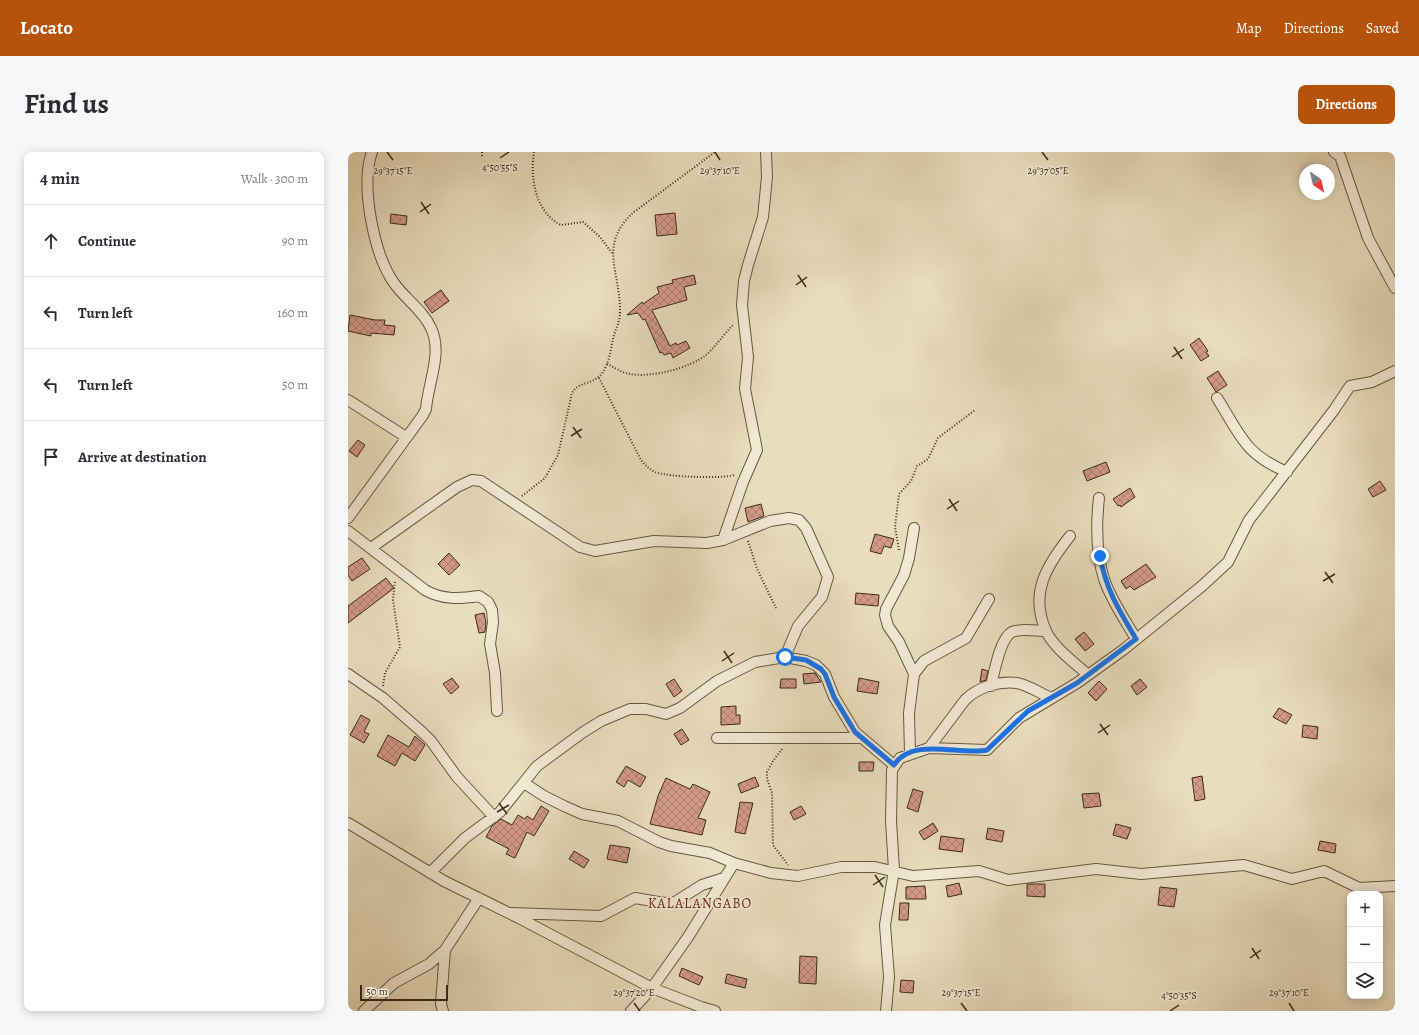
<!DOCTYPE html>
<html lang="en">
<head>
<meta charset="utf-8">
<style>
  :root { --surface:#fff; --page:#f7f7f7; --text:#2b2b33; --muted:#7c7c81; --line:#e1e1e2; --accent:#b45309 }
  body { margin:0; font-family:Alegreya,serif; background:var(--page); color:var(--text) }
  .controls { position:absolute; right:12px; bottom:12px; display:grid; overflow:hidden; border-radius:8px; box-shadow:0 2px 10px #0003 }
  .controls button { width:36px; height:36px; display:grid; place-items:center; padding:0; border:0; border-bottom:1px solid var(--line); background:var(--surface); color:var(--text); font:20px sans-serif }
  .compass { position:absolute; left:951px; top:12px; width:36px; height:36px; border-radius:50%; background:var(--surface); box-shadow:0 2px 10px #0003; rotate:146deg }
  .scale { position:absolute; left:12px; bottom:10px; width:88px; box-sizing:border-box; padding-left:4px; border:2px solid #3d2b14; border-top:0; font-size:11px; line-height:14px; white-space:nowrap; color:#3d2b14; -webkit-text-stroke:3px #f1e9d4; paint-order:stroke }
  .stop { position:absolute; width:12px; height:12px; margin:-9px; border:3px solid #1a73e8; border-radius:50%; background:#fff }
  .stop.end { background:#1a73e8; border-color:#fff; box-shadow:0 1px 4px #0008 }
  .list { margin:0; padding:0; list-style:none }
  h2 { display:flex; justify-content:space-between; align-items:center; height:52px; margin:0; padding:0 16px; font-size:17px }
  h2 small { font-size:13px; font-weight:400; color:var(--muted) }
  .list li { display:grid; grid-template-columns:26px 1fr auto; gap:12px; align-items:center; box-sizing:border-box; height:72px; padding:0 16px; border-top:1px solid var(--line) }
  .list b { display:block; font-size:15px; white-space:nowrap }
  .list em { font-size:13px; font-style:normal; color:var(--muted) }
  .icon { flex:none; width:22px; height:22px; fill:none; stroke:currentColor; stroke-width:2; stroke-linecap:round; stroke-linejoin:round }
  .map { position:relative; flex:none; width:1047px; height:859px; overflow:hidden; border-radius:8px }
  header { display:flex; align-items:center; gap:24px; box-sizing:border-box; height:56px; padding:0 20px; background:var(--accent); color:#fff }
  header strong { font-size:19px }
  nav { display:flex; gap:22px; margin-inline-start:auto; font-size:14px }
  .intro { display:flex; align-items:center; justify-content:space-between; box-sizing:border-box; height:96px; padding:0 24px }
  h1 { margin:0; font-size:28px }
  .button { padding:10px 18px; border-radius:8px; background:var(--accent); color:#fff; font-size:14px; font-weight:700 }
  main { display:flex; gap:24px; padding:0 24px }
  aside { flex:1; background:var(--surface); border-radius:8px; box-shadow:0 2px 10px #0003 }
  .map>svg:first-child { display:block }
</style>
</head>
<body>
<header>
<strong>Locato</strong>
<nav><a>Map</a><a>Directions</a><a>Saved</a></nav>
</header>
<div class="intro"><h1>Find us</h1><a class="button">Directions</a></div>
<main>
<aside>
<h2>4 min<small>Walk · 300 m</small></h2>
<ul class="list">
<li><svg class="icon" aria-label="ahead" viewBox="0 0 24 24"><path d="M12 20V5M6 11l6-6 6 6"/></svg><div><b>Continue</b></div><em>90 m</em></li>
<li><svg class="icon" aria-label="left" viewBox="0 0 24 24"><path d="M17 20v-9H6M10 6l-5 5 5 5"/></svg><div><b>Turn left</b></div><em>160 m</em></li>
<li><svg class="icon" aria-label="left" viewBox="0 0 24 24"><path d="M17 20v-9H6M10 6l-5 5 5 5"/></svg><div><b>Turn left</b></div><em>50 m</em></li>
<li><svg class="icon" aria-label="arrive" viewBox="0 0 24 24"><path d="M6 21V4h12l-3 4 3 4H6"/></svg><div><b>Arrive at destination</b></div></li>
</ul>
</aside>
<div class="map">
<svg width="1047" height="859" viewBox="0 0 1047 859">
  <defs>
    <pattern id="building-cross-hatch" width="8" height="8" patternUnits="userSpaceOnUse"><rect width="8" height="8" fill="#d39a89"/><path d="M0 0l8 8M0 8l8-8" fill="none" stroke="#ac7e6f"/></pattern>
  </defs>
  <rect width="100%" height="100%" fill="#e9ddbd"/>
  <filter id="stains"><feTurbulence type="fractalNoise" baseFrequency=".005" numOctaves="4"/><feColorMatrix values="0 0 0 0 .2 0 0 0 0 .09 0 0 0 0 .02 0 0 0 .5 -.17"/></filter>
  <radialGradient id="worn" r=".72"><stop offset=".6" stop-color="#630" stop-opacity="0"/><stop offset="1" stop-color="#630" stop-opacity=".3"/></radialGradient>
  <path fill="url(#building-cross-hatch)" stroke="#3d2b14" d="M 327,61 L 329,82 L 309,84 L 307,63 Z
    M 43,62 L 59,64 L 58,73 L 42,71 Z
    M 346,123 L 348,132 L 336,135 L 339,148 L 304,158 L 322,194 L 328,191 L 329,193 L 338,189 L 342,196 L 325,206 L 323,201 L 316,203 L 314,200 L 312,201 L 297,167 L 295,168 L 290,161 L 279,163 L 294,150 L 295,152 L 311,141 L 309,135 L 325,131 L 324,128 Z
    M 93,138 L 101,149 L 84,161 L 76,150 Z
    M 2,163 L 27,168 L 37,168 L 36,173 L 47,174 L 46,183 L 23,181 L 23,184 L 0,179 Z
    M 851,186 L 860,199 L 858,200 L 861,204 L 853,209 L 842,193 Z
    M 870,219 L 879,233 L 868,240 L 859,226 Z
    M 10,288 L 17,293 L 9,305 L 1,299 Z
    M 758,310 L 762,320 L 739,329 L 735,319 Z
    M 1032,329 L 1038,338 L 1025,345 L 1020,337 Z
    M 782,336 L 787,345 L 773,355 L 772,353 L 770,354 L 765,347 Z
    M 413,352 L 416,364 L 400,370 L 397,356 Z
    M 527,382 L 546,387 L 543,396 L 536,394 L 533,402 L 522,399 Z
    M 101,401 L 112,413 L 101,423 L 90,412 Z
    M 14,406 L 22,417 L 4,429 L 0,423 L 0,415 Z
    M 798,412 L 808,425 L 786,438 L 782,434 L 778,437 L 773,429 Z
    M 38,426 L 46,436 L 0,471 L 0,454 Z
    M 508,441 L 531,443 L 530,454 L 507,452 Z
    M 136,461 L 138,471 L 137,480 L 131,481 L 127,463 Z
    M 736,480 L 746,492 L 737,499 L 727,487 Z
    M 634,517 L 640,519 L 638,528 L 632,530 Z
    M 467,521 L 473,530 L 456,532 L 455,522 Z
    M 104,526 L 111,535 L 103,542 L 95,532 Z
    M 511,526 L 531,530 L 529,542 L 509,539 Z
    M 326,527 L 334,539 L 326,545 L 318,532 Z
    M 433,527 L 448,527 L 448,536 L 432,536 Z
    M 792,527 L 799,535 L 789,543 L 783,534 Z
    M 751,529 L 759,537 L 748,549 L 740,541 Z
    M 388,554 L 388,563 L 392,563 L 392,572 L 373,573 L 373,555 Z
    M 931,556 L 944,563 L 938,572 L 925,565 Z
    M 13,563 L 22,568 L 16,580 L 21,582 L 16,591 L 2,583 Z
    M 955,573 L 970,575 L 969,587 L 954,585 Z
    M 334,577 L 341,588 L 333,593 L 326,582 Z
    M 40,583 L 61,595 L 67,584 L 77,593 L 67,609 L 54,601 L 47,614 L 29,604 Z
    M 511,610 L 526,610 L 525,619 L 511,619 Z
    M 278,614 L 298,625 L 292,635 L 280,628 L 276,635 L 268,630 Z
    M 854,624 L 857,647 L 847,649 L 844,626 Z
    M 407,625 L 411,634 L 393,641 L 390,632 Z
    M 318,626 L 342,637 L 345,632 L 362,640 L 350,666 L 358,668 L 354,683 L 302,672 L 310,644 Z
    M 565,637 L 575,640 L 570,660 L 559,656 Z
    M 751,641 L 753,654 L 736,656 L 734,642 Z
    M 392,650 L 405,651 L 397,682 L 387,680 Z
    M 193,654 L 201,659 L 186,684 L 179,680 L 167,706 L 158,702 L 161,697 L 138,685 L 144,674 L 153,667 L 164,673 L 170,663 L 177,667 L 179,664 L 185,668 Z
    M 453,654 L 458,662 L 446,668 L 442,660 Z
    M 585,671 L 590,679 L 576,688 L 571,680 Z
    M 768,672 L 783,676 L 779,687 L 765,683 Z
    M 640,676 L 656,679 L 654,690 L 638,687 Z
    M 593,684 L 616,687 L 614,700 L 591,697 Z
    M 972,689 L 988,692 L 987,701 L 970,698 Z
    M 262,693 L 282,696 L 279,711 L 259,707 Z
    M 226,699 L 241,708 L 236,716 L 221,707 Z
    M 611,731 L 614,742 L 600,745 L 598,734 Z
    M 679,732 L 697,732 L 697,745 L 679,744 Z
    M 577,734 L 578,747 L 558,747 L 558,735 Z
    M 812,735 L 829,737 L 826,755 L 810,753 Z
    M 552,751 L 561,751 L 560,768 L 551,768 Z
    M 452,804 L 469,805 L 468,832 L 451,831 Z
    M 334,816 L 355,825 L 351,833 L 331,824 Z
    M 379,822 L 399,827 L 397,836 L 377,831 Z
    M 553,828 L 566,829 L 565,841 L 552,840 Z"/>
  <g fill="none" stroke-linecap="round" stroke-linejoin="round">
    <g stroke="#68583e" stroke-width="12">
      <path id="street" d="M 986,0 L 992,4 L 1020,86 L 1047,136
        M 869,246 C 892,282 896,302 939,320
        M 0,248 L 58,285
        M 751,346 C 748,373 748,401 756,427 C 763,448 777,468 788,487
        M 0,366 L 75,263 L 78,257 C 80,231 95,201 83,176 C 75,158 57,147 46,131 C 26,103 12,33 24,0
        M 566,376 L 561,406 L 556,423 L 538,457 L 537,463 L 540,474 L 551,490 L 566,522
        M 0,379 L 77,438 C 95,448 111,447 131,444 L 140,450 L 144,458 L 145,470 L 142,492 L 147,521 L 149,559
        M 722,384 C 699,413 681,441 698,479 C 706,496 726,510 740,523
        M 375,388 L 395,330 L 409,298 L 397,237 L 400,205 L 394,153 L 396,129 L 400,113 L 415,65 L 419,25 L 418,0
        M 23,396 L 109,335 L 124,328 L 133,329 L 232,395 L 247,399 L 306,389 L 359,391 L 375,388 L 422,369 L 441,366 L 451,368 L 458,376 L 480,425 L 474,445 L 450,474 L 437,505
        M 0,522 L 35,546 L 74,580 L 83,589 L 109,625 L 146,665
        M 643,534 C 646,521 652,486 664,480 C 673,476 688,479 698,479
        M 369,586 L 514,586
        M 581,596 L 617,548 C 630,535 650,529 669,531 C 680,533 692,541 703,546
        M 562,602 L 561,561 L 566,522 L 576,509 L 618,486 L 641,447
        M 176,631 L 196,644 L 216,654 L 234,662 L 270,669 L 311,690 L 323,694 L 362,701 L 386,711 L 423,721 L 450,724 L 493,715 L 527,715 L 565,724 L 631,719 L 660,728 L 748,717 L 793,722 L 896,713 L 944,727 L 976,719 L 1011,736 L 1047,734
        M 0,671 L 96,729 L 171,766 L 304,836 L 353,855 L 367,859
        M 82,721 L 117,686 L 152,660 L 189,614 L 234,581 L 253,569 L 282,557 L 298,557 L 318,562 L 332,556 L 369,529 L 407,510 L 437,505 L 458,509 L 468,513 L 477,522 L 486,545 L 507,580 L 546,613
        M 163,761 L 253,764 L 287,746 L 316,751 L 327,750 L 354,733 L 376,726
        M 16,859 L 46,831 L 81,812 L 97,798 L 131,746
        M 95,859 L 93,852 L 97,798
        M 283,859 L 304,836 L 340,785 L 386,711
        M 538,859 L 541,825 L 537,773 L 546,718 L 543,669 L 544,618 L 552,606 L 581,596 L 639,598 L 671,566 L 729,531 L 775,498 L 854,434 L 880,410 L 901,368 L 986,258 L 1002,234 L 1024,230 L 1047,219"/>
    </g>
    <path stroke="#3d2b14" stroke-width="2" stroke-dasharray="1 2" stroke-linecap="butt" d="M 186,0 C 182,26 187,60 213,73 L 235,70 L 252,85 L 264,101
      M 134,4 L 134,0
      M 259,212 C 266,215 274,221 282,222 C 303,226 342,216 358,203 C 368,194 376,182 385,173
      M 251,226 L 293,308 C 297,313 301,317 307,320 C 320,325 373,327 386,323
      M 174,344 L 197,326 L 210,303 L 224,241 C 232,227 250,235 258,214 C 262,206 263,196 265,187 C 267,178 272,170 272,161 C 273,120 249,93 286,60 L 367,0
      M 400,389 L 409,417 L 428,456
      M 551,398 L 547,375 L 551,342 L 563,329 L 569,314 L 580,307 L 590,286 L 627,258
      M 35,534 L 37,521 L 52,495 L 45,448 L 47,429
      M 434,597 L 425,609 L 419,620 L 419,627 L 424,641 L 425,693 L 440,713"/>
    <use href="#street" stroke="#f1e9d4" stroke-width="10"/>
  </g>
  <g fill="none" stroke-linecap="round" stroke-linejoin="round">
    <path stroke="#1a73e8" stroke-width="5" d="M 437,505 L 458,508 L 473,517 L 477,522 L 486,545 L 507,580 L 546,613 C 565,584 613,604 639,598 L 680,559 L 729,531 L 788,487 C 771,458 758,438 752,404"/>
  </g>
  <path fill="none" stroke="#3d2b14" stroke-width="1.5" d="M 39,0 L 45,8M 367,0 L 372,8M 694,0 L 700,8M 152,6 L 161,0M 73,50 L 81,62M 72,60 L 83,52M 450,123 L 458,135M 448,133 L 459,125M 826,195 L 834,207M 824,205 L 836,197M 225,275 L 233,286M 223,284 L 234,277M 601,347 L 609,359M 599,357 L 611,349M 977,420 L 985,431M 975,429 L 987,422M 376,499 L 384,511M 374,509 L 386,501M 752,572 L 760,583M 750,581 L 762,573M 151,651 L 159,662M 149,660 L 161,653M 527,723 L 535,735M 525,733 L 537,725M 904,796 L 911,807M 902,806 L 913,798M 286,851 L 292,859M 613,851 L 619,859M 941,851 L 946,859M 822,859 L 831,853"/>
  <g text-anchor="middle" stroke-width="3.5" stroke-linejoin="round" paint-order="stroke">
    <g font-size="14" letter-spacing="1" fill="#7a1f14" stroke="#f1e9d4">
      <text x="352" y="756">KALALANGABO</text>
    </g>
  </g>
  <g font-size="10" text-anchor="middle" fill="#3d2b14" stroke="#f1e9d4" stroke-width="3.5" stroke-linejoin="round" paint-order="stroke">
    <text x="152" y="19">4°50'55"S</text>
    <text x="700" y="22">29°37'05"E</text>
    <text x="45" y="22">29°37'15"E</text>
    <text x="372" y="22">29°37'10"E</text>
    <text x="286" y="844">29°37'20"E</text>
    <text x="613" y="844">29°37'15"E</text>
    <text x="941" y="844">29°37'10"E</text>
    <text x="831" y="847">4°50'35"S</text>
  </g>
  <rect width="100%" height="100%" filter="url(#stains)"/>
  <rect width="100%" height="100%" fill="url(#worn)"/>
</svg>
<div class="controls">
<button>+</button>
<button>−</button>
<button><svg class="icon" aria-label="layers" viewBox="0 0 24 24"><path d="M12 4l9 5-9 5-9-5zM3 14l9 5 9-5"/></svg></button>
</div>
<svg class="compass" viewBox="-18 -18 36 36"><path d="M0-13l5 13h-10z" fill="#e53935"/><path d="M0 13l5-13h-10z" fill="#7c7c81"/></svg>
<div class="scale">50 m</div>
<div class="stop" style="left:437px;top:505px"></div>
<div class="stop end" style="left:752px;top:404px"></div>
</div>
</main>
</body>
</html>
